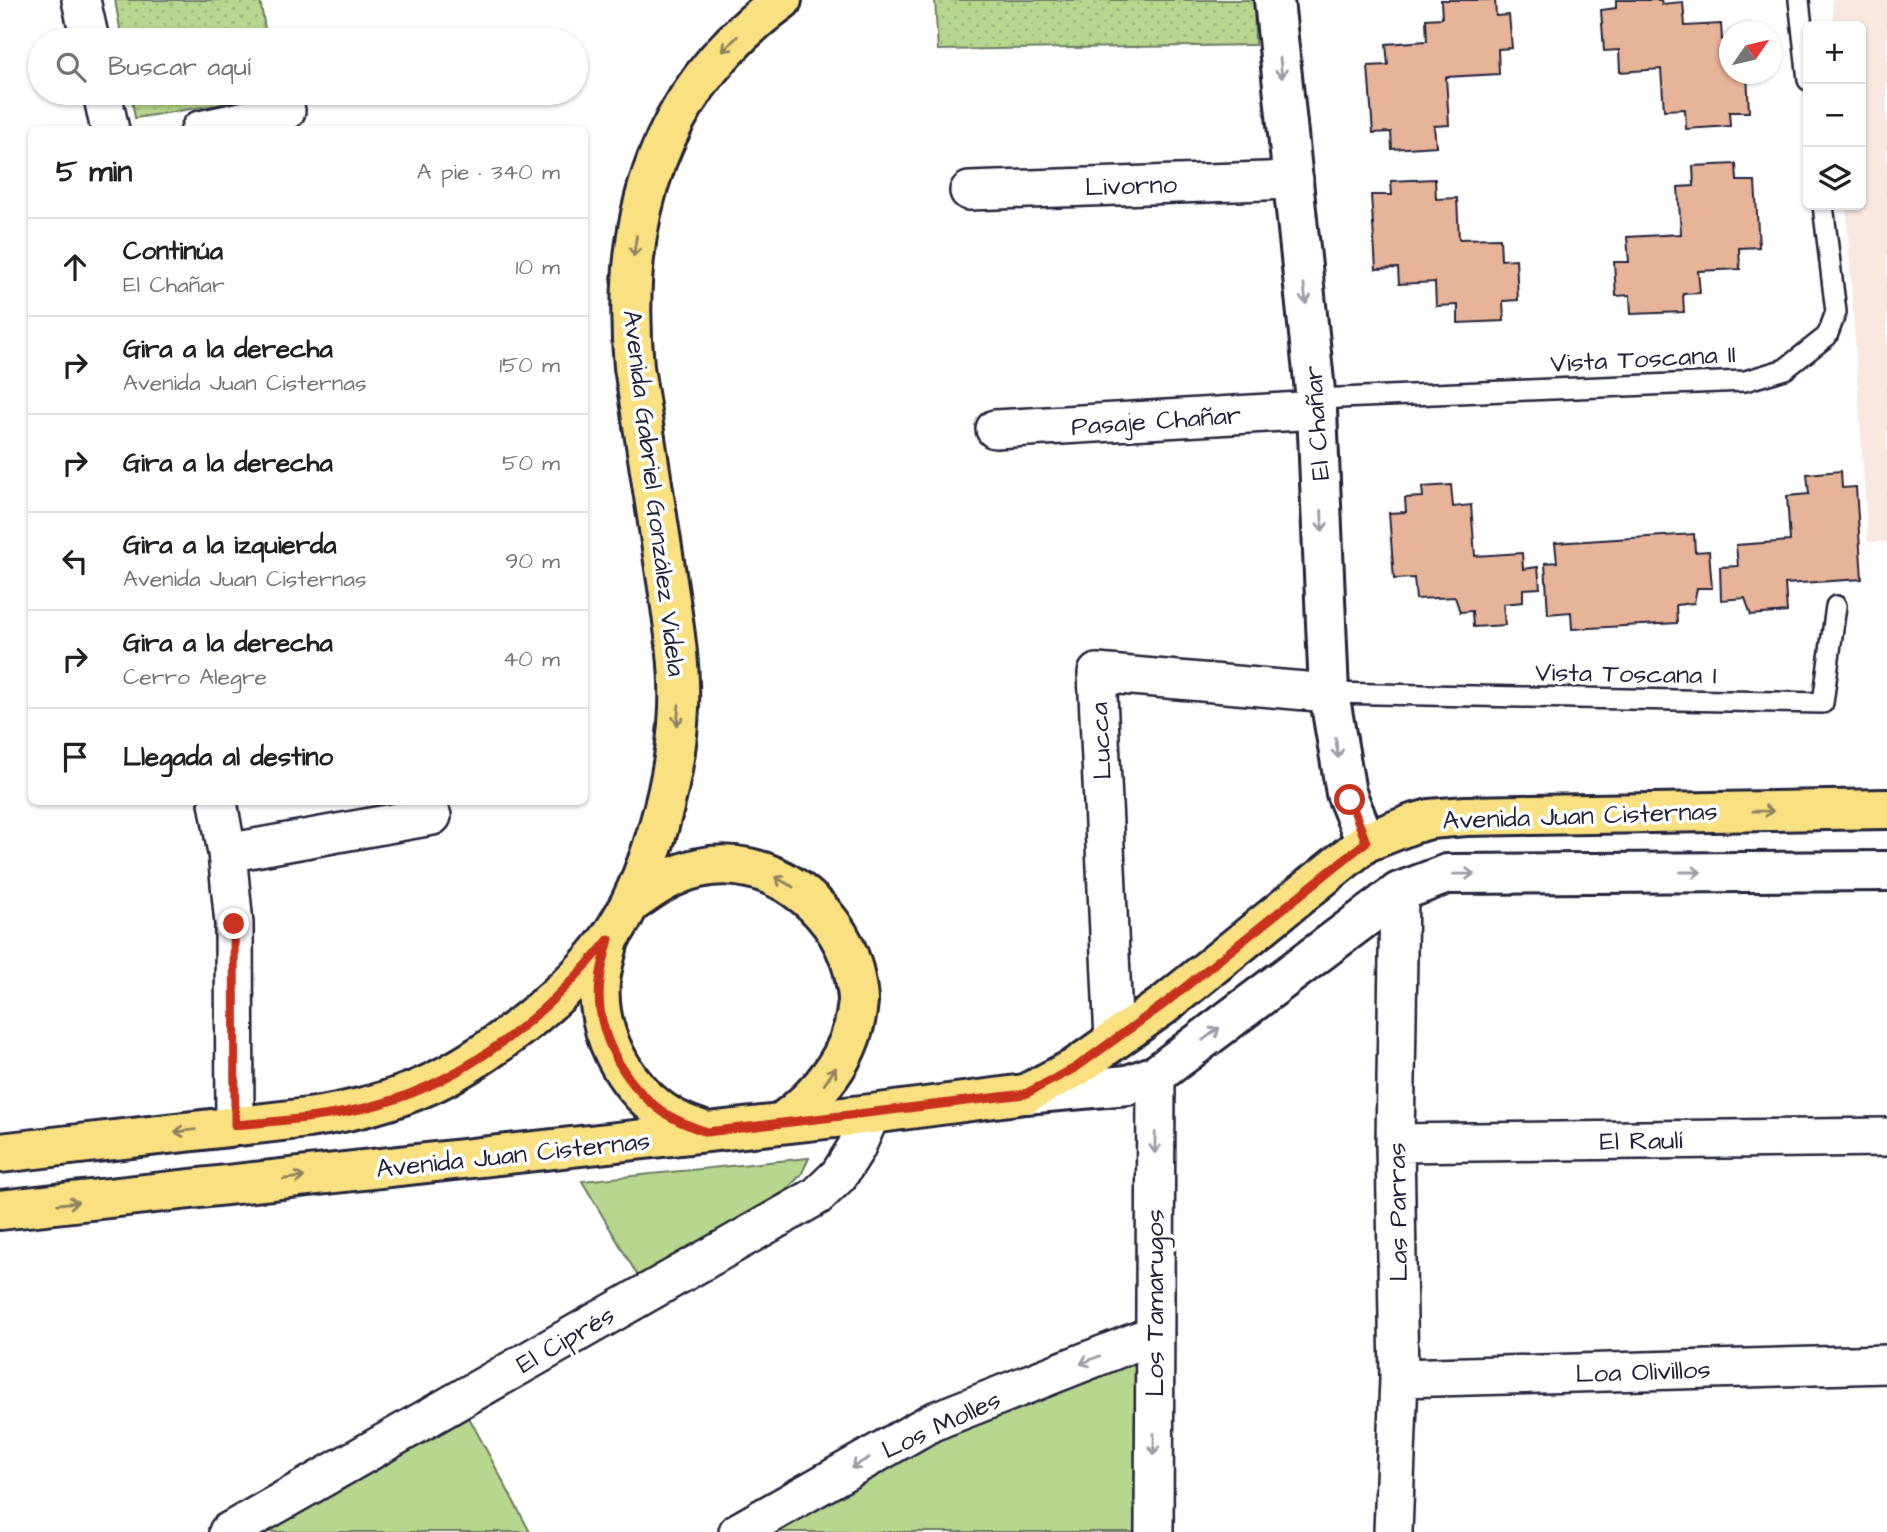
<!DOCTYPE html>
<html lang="es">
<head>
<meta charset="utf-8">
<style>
  :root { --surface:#fff; --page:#f2f2f2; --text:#202124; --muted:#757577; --line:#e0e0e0 }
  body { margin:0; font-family:"Architects Daughter",sans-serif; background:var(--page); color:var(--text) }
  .controls { position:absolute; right:21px; top:21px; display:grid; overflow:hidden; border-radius:10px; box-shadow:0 2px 5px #0004 }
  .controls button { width:63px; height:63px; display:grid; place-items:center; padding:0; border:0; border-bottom:2px solid var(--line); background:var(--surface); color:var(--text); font:35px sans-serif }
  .compass { position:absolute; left:1719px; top:21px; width:63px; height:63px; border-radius:50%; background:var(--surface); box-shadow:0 2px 5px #0004; rotate:56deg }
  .stop { position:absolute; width:21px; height:21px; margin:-16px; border:5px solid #c8321e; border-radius:50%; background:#fff }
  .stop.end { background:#c8321e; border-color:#fff; box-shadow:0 2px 7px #0008 }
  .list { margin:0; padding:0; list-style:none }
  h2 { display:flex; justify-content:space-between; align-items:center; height:91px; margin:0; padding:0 28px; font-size:30px }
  h2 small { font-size:23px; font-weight:400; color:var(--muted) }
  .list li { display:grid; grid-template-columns:46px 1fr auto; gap:21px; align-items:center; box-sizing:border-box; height:98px; padding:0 28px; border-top:2px solid var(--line) }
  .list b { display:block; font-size:26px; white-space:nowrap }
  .list p { margin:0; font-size:23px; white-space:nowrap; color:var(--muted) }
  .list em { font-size:23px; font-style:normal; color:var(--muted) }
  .icon { flex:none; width:38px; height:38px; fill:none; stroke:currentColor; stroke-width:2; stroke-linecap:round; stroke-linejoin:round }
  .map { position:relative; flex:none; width:1887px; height:1532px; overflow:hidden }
  .search { position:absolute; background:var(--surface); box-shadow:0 2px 5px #0004; left:28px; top:28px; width:560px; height:77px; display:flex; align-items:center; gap:18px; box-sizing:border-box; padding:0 24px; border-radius:38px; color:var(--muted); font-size:26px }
  .panel { position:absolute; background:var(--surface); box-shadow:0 2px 5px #0004; left:28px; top:126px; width:560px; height:679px; border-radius:10px }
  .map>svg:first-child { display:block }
</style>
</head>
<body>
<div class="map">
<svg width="1887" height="1532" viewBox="0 0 1887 1532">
  <defs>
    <pattern id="park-dots" width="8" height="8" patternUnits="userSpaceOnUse" patternTransform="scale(1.75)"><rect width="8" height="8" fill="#b7d68e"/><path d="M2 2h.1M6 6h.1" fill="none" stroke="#9db77b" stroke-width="1.8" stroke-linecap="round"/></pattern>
  </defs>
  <rect width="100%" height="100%" fill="#fff"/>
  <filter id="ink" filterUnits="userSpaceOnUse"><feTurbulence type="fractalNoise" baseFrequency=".0143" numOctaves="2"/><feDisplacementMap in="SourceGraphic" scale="14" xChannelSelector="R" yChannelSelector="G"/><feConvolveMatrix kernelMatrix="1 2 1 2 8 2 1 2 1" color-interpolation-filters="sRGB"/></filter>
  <g filter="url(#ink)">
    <path fill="#f8e8e0" d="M 1832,0 L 1887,0 L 1887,542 L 1868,542 L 1846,205 L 1861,205 L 1861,26 L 1834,26 Z"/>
    <path fill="#b7d68e" stroke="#6c7c64" stroke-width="2" d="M 809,1158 L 801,1175 L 779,1197 L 639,1278 L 582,1181 Z
      M 1135,1345 L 1143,1532 L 748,1532 L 947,1408 Z
      M 465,1410 L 530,1532 L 254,1532 Z"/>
    <path fill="url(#park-dots)" stroke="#6c7c64" stroke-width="2" d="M 115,0 L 260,0 L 267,40 L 122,40 Z
      M 935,0 L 1254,0 L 1255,45 L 938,50 Z
      M 131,93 L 276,93 L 276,95 L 135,118 Z"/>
    <path fill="#e7b499" stroke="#22223b" stroke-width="2" d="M 1441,0 L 1495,0 L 1496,16 L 1509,15 L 1512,48 L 1498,49 L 1499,74 L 1446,77 L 1449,125 L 1434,126 L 1436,146 L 1392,149 L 1391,132 L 1373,133 L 1368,66 L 1388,65 L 1386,44 L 1427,41 L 1426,19 L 1442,18 Z
      M 1616,0 L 1661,0 L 1662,4 L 1683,2 L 1685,26 L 1721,24 L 1722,40 L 1730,39 L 1730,74 L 1747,74 L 1749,112 L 1729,112 L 1730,126 L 1686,129 L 1685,109 L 1664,110 L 1661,69 L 1620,72 L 1619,50 L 1604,51 L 1601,10 L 1616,8 Z
      M 1736,164 L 1737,181 L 1755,181 L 1759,247 L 1739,248 L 1740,269 L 1698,271 L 1700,293 L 1683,294 L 1684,312 L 1631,314 L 1630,295 L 1616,296 L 1614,262 L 1629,262 L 1627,237 L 1681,234 L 1678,187 L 1694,186 L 1693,166 Z
      M 1435,179 L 1436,199 L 1457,198 L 1459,239 L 1500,238 L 1501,260 L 1516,259 L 1518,300 L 1503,301 L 1504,321 L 1458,323 L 1458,305 L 1436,306 L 1435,282 L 1399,284 L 1398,268 L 1376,269 L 1371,195 L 1392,195 L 1391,181 Z
      M 1841,471 L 1842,488 L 1856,487 L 1862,579 L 1785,584 L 1787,612 L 1751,615 L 1745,598 L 1721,600 L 1720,567 L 1738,566 L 1736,545 L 1790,541 L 1787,496 L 1809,494 L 1807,474 Z
      M 1451,485 L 1453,507 L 1471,505 L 1475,556 L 1522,553 L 1523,569 L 1538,567 L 1540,588 L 1523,589 L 1523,602 L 1503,604 L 1505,625 L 1473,627 L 1472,611 L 1460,612 L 1455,597 L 1416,599 L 1414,578 L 1394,579 L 1389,513 L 1406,512 L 1405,498 L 1423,497 L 1422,487 Z
      M 1694,534 L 1695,552 L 1709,551 L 1712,588 L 1697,588 L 1694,603 L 1676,605 L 1677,623 L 1572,629 L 1571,612 L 1548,614 L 1545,563 L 1557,562 L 1555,543 Z"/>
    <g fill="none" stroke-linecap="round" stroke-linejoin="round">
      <g stroke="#22223b" stroke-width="24">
        <path id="lane" d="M 1799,0 L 1808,80
          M 1316,399 L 1745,381 L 1785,369 L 1827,336 L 1836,312 L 1823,205
          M 1329,693 L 1823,703 L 1836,606"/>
      </g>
      <g stroke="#22223b" stroke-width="42">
        <path id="street" d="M 81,0 L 90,40
          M 102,93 L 110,130
          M 200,130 L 286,111
          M 969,191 L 1294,180
          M 995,429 L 1317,410
          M 218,802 L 227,853 L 234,924 L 235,1125
          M 227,853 L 432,816
          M 1114,1041 L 1097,673 L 1329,693
          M 1395,1143 L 1887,1137
          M 1399,1378 L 1887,1364
          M 228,1532 L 817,1196 L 839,1175 L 856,1148 L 871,1114
          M 738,1532 L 932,1422 L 1153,1335
          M 1154,1532 L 1156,1075
          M 1393,1532 L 1399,1378 L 1395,1143 L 1399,892"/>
      </g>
      <g stroke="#22223b" stroke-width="44">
        <path id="secondary" d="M 1274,0 L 1317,410 L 1329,693 L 1346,793 L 1366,842
          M 1025,1094 L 1128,1085 L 1156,1075 L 1399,892 L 1447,874 L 1887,871"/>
      </g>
      <g stroke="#22223b" stroke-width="44">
        <path id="primary" d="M 629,905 C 651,889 672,874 699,868 C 768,853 835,904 853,969 C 855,979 858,991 858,1001 C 854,1054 822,1093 781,1123
          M 609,940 C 606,954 601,968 600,982 C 596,1032 623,1084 663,1112 C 677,1122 692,1127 707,1132
          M 0,1153 L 308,1118 C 403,1104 457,1078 531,1018 C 559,995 588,969 609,939 C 650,881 676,779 679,708 C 681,659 671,609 664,561 C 654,496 644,432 634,367 C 620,218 658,91 782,0
          M 0,1210 L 871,1114 L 1025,1094 L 1075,1068 L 1164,1005 L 1366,842 L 1412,824 L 1430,819 L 1466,816 L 1887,809"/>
      </g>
      <use href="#lane" stroke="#fff" stroke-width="19"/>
      <use href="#street" stroke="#fff" stroke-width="37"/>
      <use href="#secondary" stroke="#fff" stroke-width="38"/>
      <use href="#primary" stroke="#f9e181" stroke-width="38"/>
    </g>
    <defs><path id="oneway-shaft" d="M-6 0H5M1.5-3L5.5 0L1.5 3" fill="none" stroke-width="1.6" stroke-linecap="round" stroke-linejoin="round" transform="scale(1.75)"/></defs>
    <g stroke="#8e825e">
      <use href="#oneway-shaft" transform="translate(730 44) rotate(134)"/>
      <use href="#oneway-shaft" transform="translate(635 246) rotate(98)"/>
      <use href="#oneway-shaft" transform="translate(678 715) rotate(95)"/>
      <use href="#oneway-shaft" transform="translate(1763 811) rotate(-1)"/>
      <use href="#oneway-shaft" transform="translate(784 882) rotate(-151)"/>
      <use href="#oneway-shaft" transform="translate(830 1076) rotate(-56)"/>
      <use href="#oneway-shaft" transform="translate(185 1131) rotate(173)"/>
      <use href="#oneway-shaft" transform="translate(294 1178) rotate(-6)"/>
      <use href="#oneway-shaft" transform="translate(68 1203) rotate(-6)"/>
    </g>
    <g stroke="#9c9ca7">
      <use href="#oneway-shaft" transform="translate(1281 68) rotate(84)"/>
      <use href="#oneway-shaft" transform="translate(1305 294) rotate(84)"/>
      <use href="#oneway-shaft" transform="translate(1322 521) rotate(88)"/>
      <use href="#oneway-shaft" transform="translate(1337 748) rotate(82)"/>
      <use href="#oneway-shaft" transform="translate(1691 872)"/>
      <use href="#oneway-shaft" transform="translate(1464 874) rotate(-1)"/>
      <use href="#oneway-shaft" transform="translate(1211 1034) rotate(-37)"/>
      <use href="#oneway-shaft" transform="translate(1155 1143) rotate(91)"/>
      <use href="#oneway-shaft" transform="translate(1090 1360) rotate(158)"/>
      <use href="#oneway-shaft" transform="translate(1154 1444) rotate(90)"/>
      <use href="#oneway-shaft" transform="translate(860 1463) rotate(150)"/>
    </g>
  </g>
  <g fill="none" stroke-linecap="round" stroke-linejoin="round" filter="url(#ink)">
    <path stroke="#c8321e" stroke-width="9" d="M 234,924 L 235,1125 C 288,1120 342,1117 393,1100 C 480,1071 552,1008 609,939 C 606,952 601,967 600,981 C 594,1031 623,1083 663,1112 C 676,1121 692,1127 707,1132 L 1025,1094 L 1075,1068 L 1164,1004 L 1366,842 L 1350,800"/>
  </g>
  <g text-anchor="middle" stroke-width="7" stroke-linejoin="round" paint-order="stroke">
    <g font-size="26" fill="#22223b" stroke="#fff">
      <text transform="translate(1131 185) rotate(-2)" y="9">Livorno</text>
      <text transform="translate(1643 358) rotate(-3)" y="9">Vista Toscana II</text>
      <text transform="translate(1156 420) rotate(-4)" y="9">Pasaje Chañar</text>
      <text transform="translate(1316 423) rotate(-94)" y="9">El Chañar</text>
      <text transform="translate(655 493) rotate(83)" y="9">Avenida Gabriel González Videla</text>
      <text transform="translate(1626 673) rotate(1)" y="9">Vista Toscana I</text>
      <text transform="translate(1100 741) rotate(-93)" y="9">Lucca</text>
      <text transform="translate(1580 815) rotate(-2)" y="9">Avenida Juan Cisternas</text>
      <text transform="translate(1641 1140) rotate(-1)" y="9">El Raulí</text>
      <text transform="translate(513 1154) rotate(-6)" y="9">Avenida Juan Cisternas</text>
      <text transform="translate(1397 1212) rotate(-91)" y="9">Las Parras</text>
      <text transform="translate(1154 1303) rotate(-90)" y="9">Los Tamarugos</text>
      <text transform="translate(565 1339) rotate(-30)" y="9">El Ciprés</text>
      <text transform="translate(1643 1371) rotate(-2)" y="9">Loa Olivillos</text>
      <text transform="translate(941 1424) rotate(-25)" y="9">Los Molles</text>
    </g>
  </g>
</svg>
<div class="controls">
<button>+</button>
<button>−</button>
<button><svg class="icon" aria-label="layers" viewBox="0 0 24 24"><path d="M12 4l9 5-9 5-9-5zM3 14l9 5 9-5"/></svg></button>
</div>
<svg class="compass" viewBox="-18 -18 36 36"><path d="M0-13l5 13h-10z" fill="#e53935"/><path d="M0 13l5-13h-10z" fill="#757577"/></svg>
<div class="stop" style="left:1350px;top:800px"></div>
<div class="stop end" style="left:234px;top:924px"></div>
<div class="search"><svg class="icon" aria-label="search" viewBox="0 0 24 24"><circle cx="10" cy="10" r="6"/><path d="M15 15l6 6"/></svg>Buscar aquí</div>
<section class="panel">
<h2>5 min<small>A pie · 340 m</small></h2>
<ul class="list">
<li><svg class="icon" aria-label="ahead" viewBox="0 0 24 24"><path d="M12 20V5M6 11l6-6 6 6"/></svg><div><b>Continúa</b><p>El Chañar</p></div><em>10 m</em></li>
<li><svg class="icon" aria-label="right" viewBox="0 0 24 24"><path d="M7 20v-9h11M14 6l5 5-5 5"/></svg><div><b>Gira a la derecha</b><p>Avenida Juan Cisternas</p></div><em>150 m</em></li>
<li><svg class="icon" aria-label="right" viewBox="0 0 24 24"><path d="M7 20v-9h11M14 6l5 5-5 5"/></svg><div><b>Gira a la derecha</b></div><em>50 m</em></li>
<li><svg class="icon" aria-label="left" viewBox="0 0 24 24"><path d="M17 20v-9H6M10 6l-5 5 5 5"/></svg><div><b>Gira a la izquierda</b><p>Avenida Juan Cisternas</p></div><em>90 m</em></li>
<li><svg class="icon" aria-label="right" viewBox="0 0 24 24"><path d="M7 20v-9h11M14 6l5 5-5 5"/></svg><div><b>Gira a la derecha</b><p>Cerro Alegre</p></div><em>40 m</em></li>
<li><svg class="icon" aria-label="arrive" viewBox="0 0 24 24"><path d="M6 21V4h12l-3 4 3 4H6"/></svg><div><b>Llegada al destino</b></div></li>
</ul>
</section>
</div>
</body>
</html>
